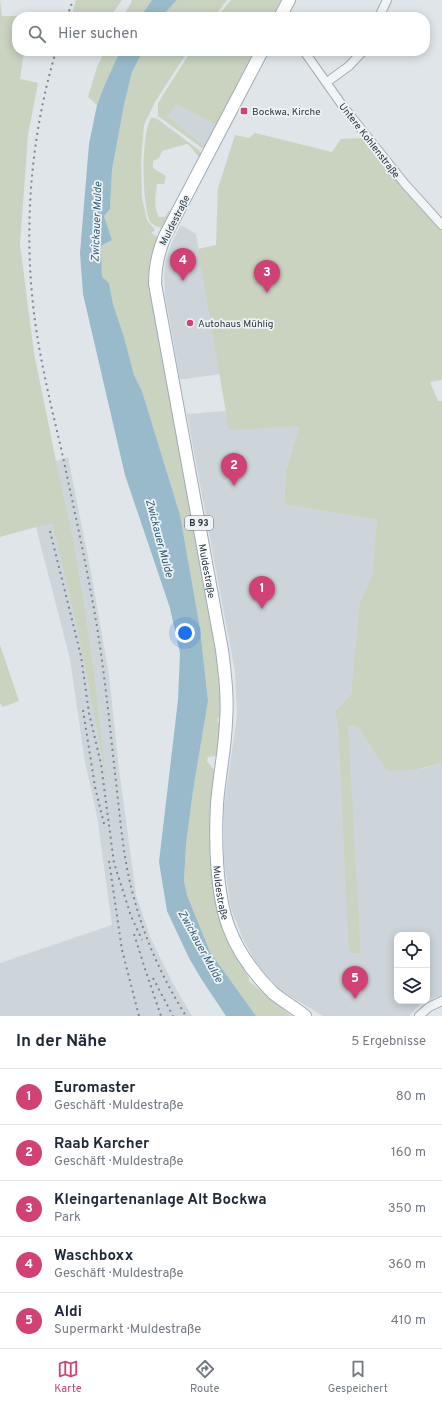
<!DOCTYPE html>
<html lang="de">
<head>
<meta charset="utf-8">
<style>
  :root { --surface:#fff; --page:#f6f6f7; --text:#1f2937; --muted:#747a83; --line:#e0e1e3; --accent:#d04274 }
  body { margin:0; font-family:Overpass,sans-serif; background:var(--page); color:var(--text) }
  .controls { position:absolute; right:12px; bottom:12px; display:grid; overflow:hidden; border-radius:8px; box-shadow:0 2px 10px #0003 }
  .controls button { width:36px; height:36px; display:grid; place-items:center; padding:0; border:0; border-bottom:1px solid var(--line); background:var(--surface); color:var(--text); font:20px sans-serif }
  .you { position:absolute; left:185px; top:633px; width:14px; height:14px; margin:-10px; border:3px solid #fff; border-radius:50%; background:#1a73e8; box-shadow:0 0 0 6px #1a73e833 }
  .badge { display:grid; place-items:center; width:26px; height:26px; border-radius:50%; background:var(--accent); color:#fff; font-size:13px; font-weight:700 }
  .pin { position:absolute; translate:-50% -33px; filter:drop-shadow(0 1px 2px #0008) }
  .pin::after { content:''; position:absolute; top:21px; width:14px; height:12px; background:inherit; clip-path:polygon(0 0,100% 0,50% 100%) }
  .list { margin:0; padding:0; list-style:none }
  h2 { display:flex; justify-content:space-between; align-items:center; height:52px; margin:0; padding:0 16px; font-size:17px }
  h2 small { font-size:13px; font-weight:400; color:var(--muted) }
  .list li { display:grid; grid-template-columns:26px 1fr auto; gap:12px; align-items:center; box-sizing:border-box; height:56px; padding:0 16px; border-top:1px solid var(--line) }
  .list b { display:block; font-size:15px; white-space:nowrap }
  .list p { margin:0; font-size:13px; white-space:nowrap; color:var(--muted) }
  .list em { font-size:13px; font-style:normal; color:var(--muted) }
  .icon { flex:none; width:22px; height:22px; fill:none; stroke:currentColor; stroke-width:2; stroke-linecap:round; stroke-linejoin:round }
  .map { position:relative; flex:none; width:442px; height:1016px; overflow:hidden }
  .search { position:absolute; background:var(--surface); box-shadow:0 2px 10px #0003; left:12px; right:12px; top:12px; height:44px; display:flex; align-items:center; gap:10px; box-sizing:border-box; padding:0 14px; border-radius:16px; color:var(--muted); font-size:15px }
  .sheet { height:332px; background:var(--surface) }
  nav { display:flex; justify-content:space-around; align-items:center; box-sizing:border-box; height:56px; border-top:1px solid var(--line); background:var(--surface); font-size:11px; color:var(--muted) }
  nav a { display:grid; justify-items:center; gap:2px }
  nav .on { color:var(--accent) }
  .map>svg:first-child { display:block }
</style>
</head>
<body>
<div class="map">
<svg width="442" height="1016" viewBox="0 0 442 1016">
  <rect width="100%" height="100%" fill="#dfe5e9"/>
  <path fill="#cdd5db" d="M 176,104 L 216,125 L 205,147 L 168,116 Z
    M 181,225 L 196,234 L 220,374 L 185,379 L 180,379 L 165,295 L 164,274 L 166,259 L 173,240 Z
    M 226,411 L 228,420 L 299,426 L 286,471 L 284,504 L 377,520 L 372,574 L 359,605 L 351,696 L 335,711 L 338,728 L 350,953 L 361,952 L 347,727 L 357,726 L 386,770 L 426,768 L 442,762 L 442,996 L 427,1000 L 427,935 L 397,935 L 397,1001 L 424,1001 L 422,1002 L 409,1016 L 323,1016 L 280,990 L 259,968 L 242,937 L 231,908 L 224,861 L 224,806 L 237,716 L 235,672 L 187,414 Z
    M 68,457 L 90,567 L 109,675 L 119,769 L 136,895 L 151,939 L 172,982 L 192,1016 L 0,1016 L 0,963 L 112,925 L 97,816 L 85,762 L 70,659 L 36,527 L 52,524 L 69,587 L 91,694 L 106,778 L 95,677 L 83,595 L 73,537 L 56,461 Z"/>
  <path fill="#c9d3c0" d="M 0,0 L 2,16 L 28,16 L 27,17 L 17,17 L 17,51 L 24,51 L 20,79 L 38,83 L 28,135 L 20,244 L 34,353 L 56,461 L 73,537 L 83,595 L 95,677 L 107,786 C 92,698 75,610 52,524 L 36,527 L 0,537 Z
    M 76,0 L 122,0 L 110,17 L 71,17 Z
    M 131,0 L 152,0 L 140,17 L 123,17 L 132,1 Z
    M 177,0 L 227,0 L 214,17 L 161,17 Z
    M 231,0 L 281,0 L 272,17 L 217,17 Z
    M 105,51 L 120,51 L 105,84 L 97,105 L 88,97 L 97,67 Z
    M 143,51 L 188,51 L 155,102 L 144,125 L 141,161 L 142,198 L 147,220 L 155,230 L 151,233 L 158,237 L 157,250 L 152,268 L 217,650 L 221,680 L 220,716 L 217,720 C 224,729 219,745 216,756 L 208,757 L 207,761 L 214,770 C 210,817 206,867 218,914 C 224,936 238,958 249,978 L 249,981 L 270,999 L 292,1016 L 256,1016 L 210,952 L 187,895 L 184,881 L 186,845 L 193,791 L 208,701 L 200,628 L 180,515 L 142,391 L 134,375 L 124,337 L 113,304 L 109,283 L 102,278 L 101,246 L 112,240 L 104,216 L 110,209 L 112,170 L 124,105 L 132,72 Z
    M 191,51 L 254,51 L 216,125 L 176,104 L 168,116 L 205,147 L 202,148 L 158,116 L 158,103 Z
    M 151,118 L 156,118 L 199,150 L 202,155 L 201,158 C 194,154 193,147 187,144 L 162,151 L 159,158 L 153,161 L 153,168 L 166,176 L 164,184 L 157,184 C 156,194 153,207 159,217 L 165,217 L 169,211 L 173,211 L 164,227 C 158,228 151,225 149,219 C 142,201 141,134 151,118 Z
    M 255,133 L 332,152 L 341,139 L 362,138 L 442,231 L 442,380 L 430,382 L 438,401 L 442,401 L 442,762 C 424,769 406,772 386,770 L 357,726 L 348,727 L 361,953 L 349,953 L 338,728 L 335,711 L 351,695 L 359,605 L 372,574 L 377,520 L 284,504 L 286,471 L 299,426 L 229,430 L 198,249 L 216,245 L 218,188 L 235,135 L 249,138 Z
    M 0,645 L 19,701 L 3,707 L 0,703 Z"/>
  <path fill="#99baca" d="M 152,0 L 177,0 L 161,17 L 140,17 Z
    M 120,51 L 143,51 L 132,72 L 124,105 L 112,170 L 110,209 L 104,216 L 112,240 L 101,246 L 102,277 L 109,283 L 113,304 L 124,337 L 134,375 L 142,391 L 180,515 L 200,628 L 208,701 L 193,791 L 186,845 L 184,881 L 187,895 L 210,952 L 256,1016 L 226,1016 L 202,980 L 189,958 L 167,911 L 159,862 L 178,700 L 180,653 L 170,608 L 125,475 L 83,294 L 80,253 L 89,144 L 97,105 L 105,84 Z"/>
  <g fill="none" stroke-linecap="round" stroke-linejoin="round">
    <g stroke="#a4adb3" stroke-width="10">
      <path id="street" d="M 379,17 L 387,0
        M 304,51 L 342,105 L 405,184 L 442,225
        M 327,82 L 349,66 L 363,51
        M 419,1016 L 429,1007 L 442,1001"/>
    </g>
    <g stroke="#9eacb5" stroke-width="14">
      <g id="primary">
        <path d="M 280,17 L 289,0"/>
        <path id="s1" d="M 262,51 L 165,236 C 158,252 155,267 155,284 L 222,650 C 225,674 228,698 226,722 C 225,750 219,777 217,804 C 215,841 216,894 229,928 C 238,952 255,975 273,993 C 283,1001 295,1008 305,1016"/>
      </g>
    </g>
    <use href="#street" stroke="#f2f5f7" stroke-width="8"/>
    <use href="#primary" stroke="#fff" stroke-width="12"/>
    <path stroke="#788893" stroke-width="2" stroke-dasharray="2 4" stroke-linecap="butt" d="M 67,17 L 73,0
      M 56,51 C 30,138 23,232 35,321 C 41,364 51,406 61,448 C 74,509 88,571 98,633 C 106,685 111,738 117,791 C 121,827 124,863 134,898 C 145,940 163,979 186,1016
      M 50,531 L 81,656 L 89,713 L 101,764 L 114,863 L 131,916 L 142,940
      M 83,710 L 95,787 L 105,828
      M 109,861 L 122,950 L 139,1016
      M 134,934 L 146,972 L 161,1016
      M 153,978 L 173,1016"/>
  </g>
  <g fill="#d04274" stroke="#eff3f6" stroke-width="1.5">
    <rect x="240" y="107" width="8" height="8" rx="2"/>
    <circle cx="190" cy="323" r="4"/>
  </g>
  <g text-anchor="middle" stroke-width="3.5" stroke-linejoin="round" paint-order="stroke">
    <rect fill="#eff3f6" stroke="#646f77" stroke-width="1" x="185" y="516" width="28" height="14" rx="3"/>
    <g font-size="9" font-weight="bold" fill="#283640">
      <text x="199" y="526">B 93</text>
    </g>
    <g font-size="10" fill="#283640" stroke="#eff3f6" text-anchor="start">
      <text x="252" y="115">Bockwa, Kirche</text>
      <text x="198" y="327">Autohaus Mühlig</text>
    </g>
    <g font-size="10" fill="#283640" stroke="#eff3f6">
      <text transform="translate(370 140) rotate(52)" y="4">Untere Kohlenstraße</text>
      <text transform="translate(174 220) rotate(-63)" y="4">Muldestraße</text>
      <text dy="4" stroke="none"><textPath href="#s1" startOffset="550">Muldestraße</textPath></text>
      <text dy="4" stroke="none"><textPath href="#s1" startOffset="874">Muldestraße</textPath></text>
    </g>
    <g font-size="11" font-style="italic" fill="#315d75" stroke="#eff3f6">
      <text transform="translate(96 222) rotate(-88)" y="4">Zwickauer Mulde</text>
      <text transform="translate(160 538) rotate(75)" y="4">Zwickauer Mulde</text>
      <text transform="translate(201 946) rotate(61)" y="4">Zwickauer Mulde</text>
    </g>
  </g>
</svg>
<div class="controls">
<button><svg class="icon" aria-label="locate" viewBox="0 0 24 24"><circle cx="12" cy="12" r="6"/><path d="M12 2v4M12 18v4M2 12h4M18 12h4"/></svg></button>
<button><svg class="icon" aria-label="layers" viewBox="0 0 24 24"><path d="M12 4l9 5-9 5-9-5zM3 14l9 5 9-5"/></svg></button>
</div>
<div class="you"></div>
<div class="pin badge" style="left:262px;top:609px">1</div>
<div class="pin badge" style="left:234px;top:486px">2</div>
<div class="pin badge" style="left:267px;top:293px">3</div>
<div class="pin badge" style="left:183px;top:281px">4</div>
<div class="pin badge" style="left:355px;top:999px">5</div>
<div class="search"><svg class="icon" aria-label="search" viewBox="0 0 24 24"><circle cx="10" cy="10" r="6"/><path d="M15 15l6 6"/></svg>Hier suchen</div>
</div>
<section class="sheet">
<h2>In der Nähe<small>5 Ergebnisse</small></h2>
<ul class="list">
<li><span class="badge">1</span><div><b>Euromaster</b><p>Geschäft · Muldestraße</p></div><em>80 m</em></li>
<li><span class="badge">2</span><div><b>Raab Karcher</b><p>Geschäft · Muldestraße</p></div><em>160 m</em></li>
<li><span class="badge">3</span><div><b>Kleingartenanlage Alt Bockwa</b><p>Park</p></div><em>350 m</em></li>
<li><span class="badge">4</span><div><b>Waschboxx</b><p>Geschäft · Muldestraße</p></div><em>360 m</em></li>
<li><span class="badge">5</span><div><b>Aldi</b><p>Supermarkt · Muldestraße</p></div><em>410 m</em></li>
</ul>
</section>
<nav>
<a class="on"><svg class="icon" aria-label="map" viewBox="0 0 24 24"><path d="M3 6l6-2 6 2 6-2v14l-6 2-6-2-6 2zM9 4v14M15 6v14"/></svg>Karte</a>
<a><svg class="icon" aria-label="directions" viewBox="0 0 24 24"><path d="M12 3l9 9-9 9-9-9zM9 14v-3h6M13 9l2 2-2 2"/></svg>Route</a>
<a><svg class="icon" aria-label="saved" viewBox="0 0 24 24"><path d="M7 4h10v16l-5-4-5 4z"/></svg>Gespeichert</a>
</nav>
</body>
</html>
